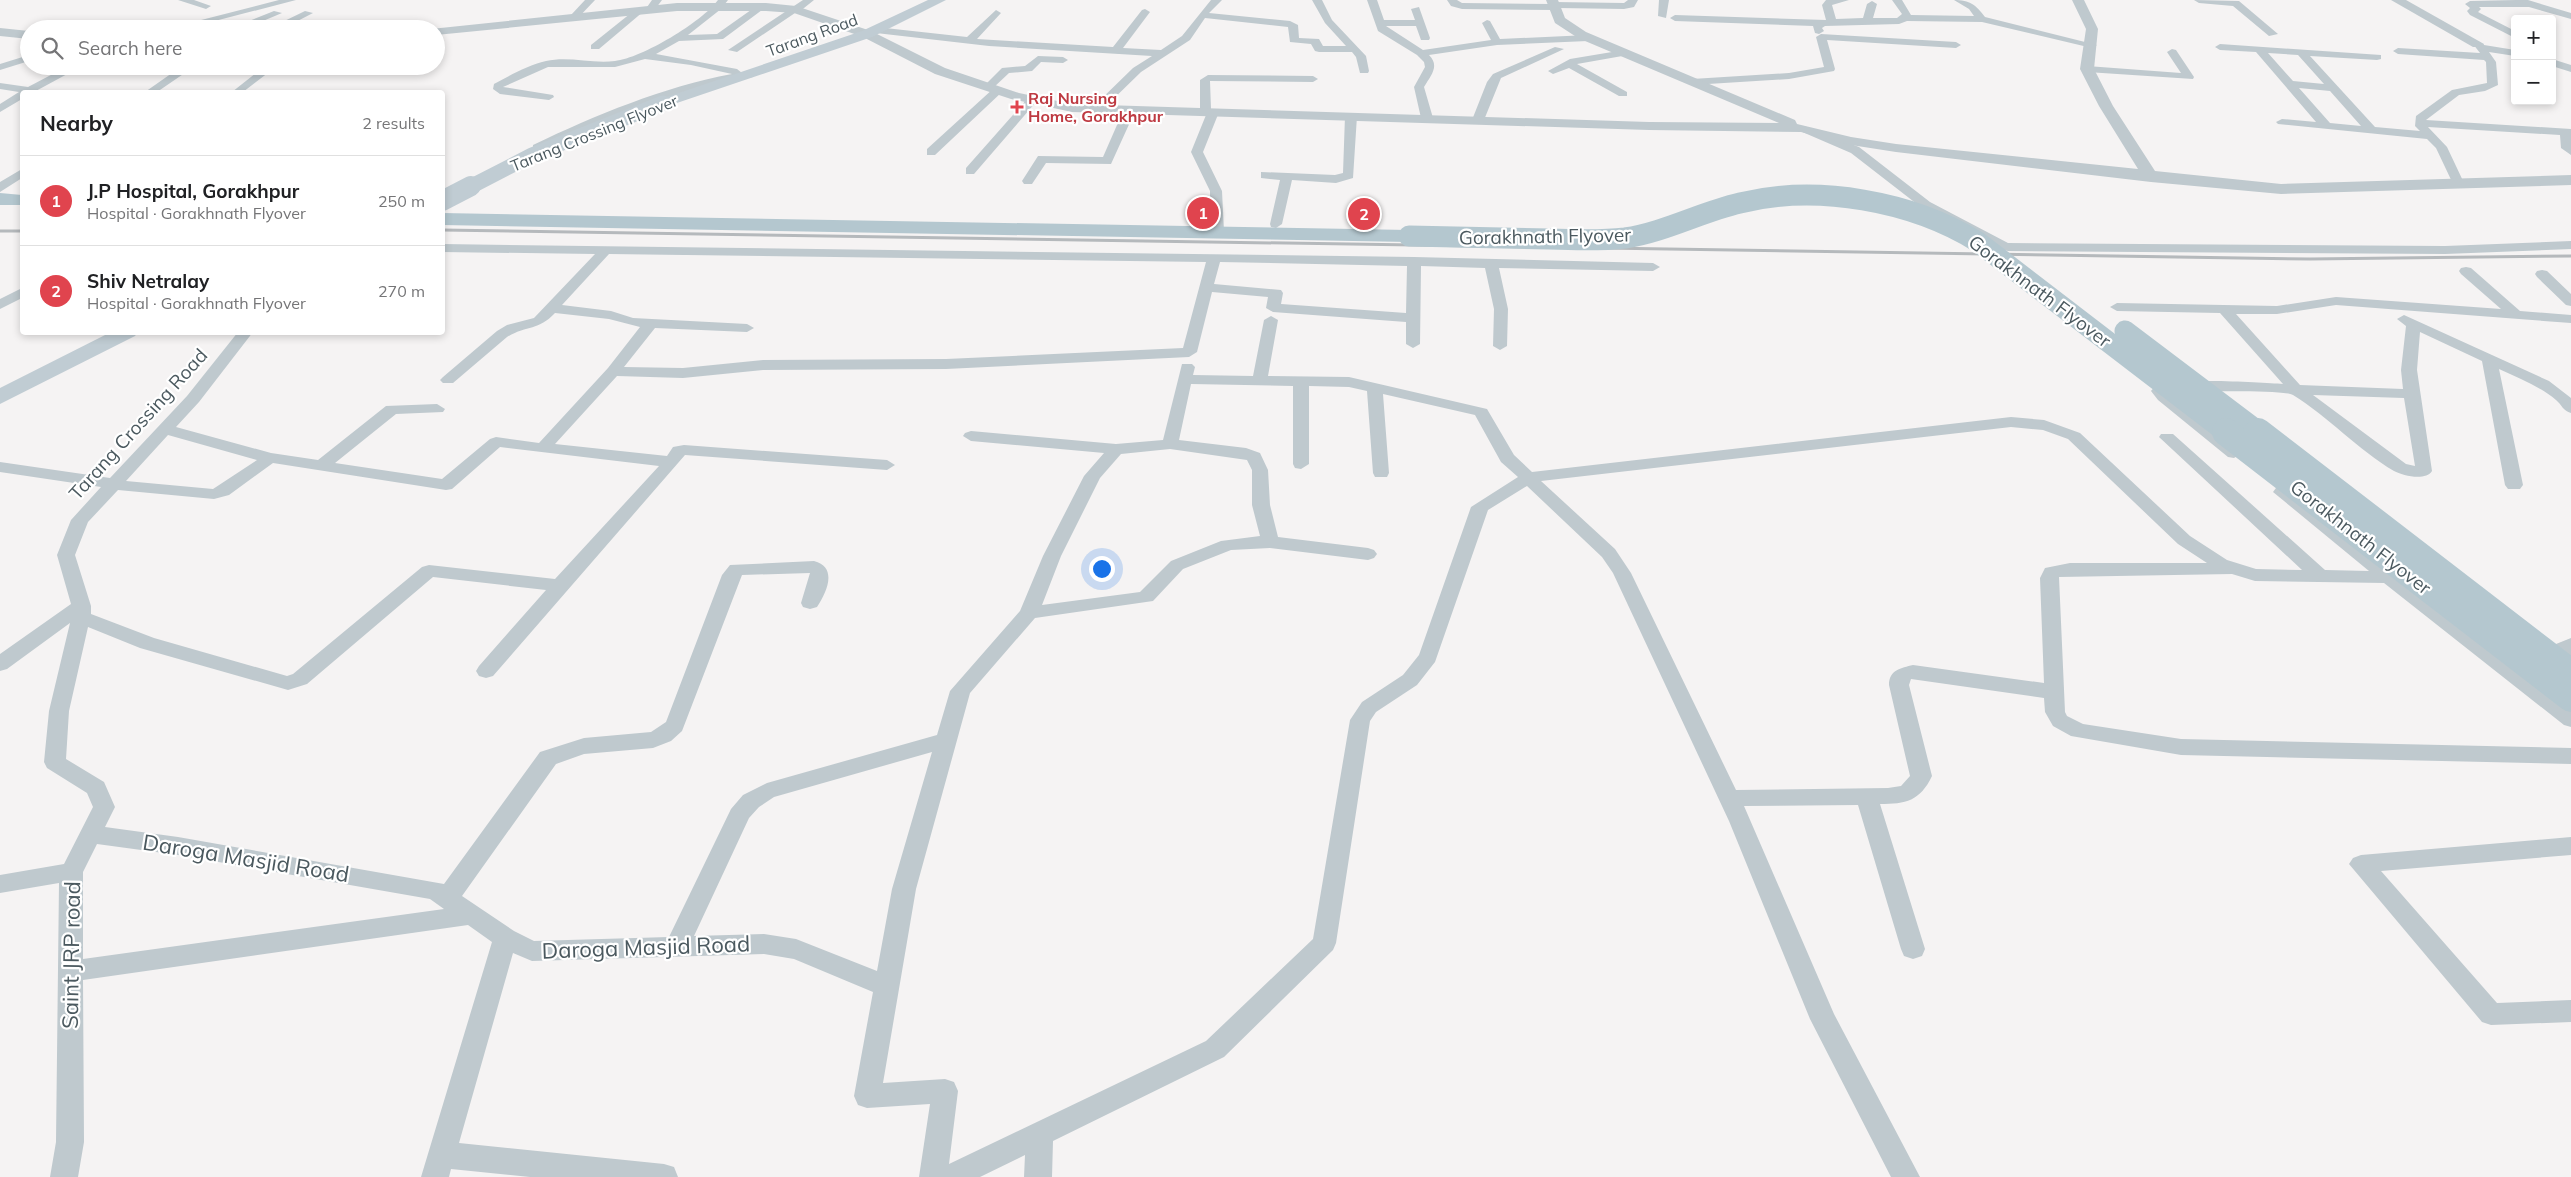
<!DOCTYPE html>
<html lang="en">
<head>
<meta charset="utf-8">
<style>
  :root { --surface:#fff; --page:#f6f6f6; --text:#202124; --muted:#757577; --line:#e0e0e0; --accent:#2596dd }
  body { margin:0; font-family:Mulish,sans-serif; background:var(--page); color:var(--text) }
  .controls { position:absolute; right:15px; top:15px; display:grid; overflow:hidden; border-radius:5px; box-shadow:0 2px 8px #0003 }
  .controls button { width:45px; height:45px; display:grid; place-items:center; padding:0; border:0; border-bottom:1px solid var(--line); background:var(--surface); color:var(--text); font:25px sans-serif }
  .you { position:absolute; left:1101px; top:568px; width:18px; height:18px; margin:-12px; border:4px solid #fff; border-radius:50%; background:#1a73e8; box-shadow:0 0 0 8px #1a73e833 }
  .badge { display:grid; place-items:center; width:32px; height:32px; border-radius:50%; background:var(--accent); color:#fff; font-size:16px; font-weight:700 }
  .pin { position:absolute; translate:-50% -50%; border:2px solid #fff; box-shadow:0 1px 5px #0006 }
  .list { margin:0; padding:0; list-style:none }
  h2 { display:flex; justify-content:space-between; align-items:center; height:65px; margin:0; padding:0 20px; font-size:21px }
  h2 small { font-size:16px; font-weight:400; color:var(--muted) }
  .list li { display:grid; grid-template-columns:32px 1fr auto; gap:15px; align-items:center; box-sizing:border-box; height:90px; padding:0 20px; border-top:1px solid var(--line) }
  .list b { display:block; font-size:19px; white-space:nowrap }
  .list p { margin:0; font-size:16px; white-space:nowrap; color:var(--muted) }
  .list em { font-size:16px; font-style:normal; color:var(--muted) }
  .icon { flex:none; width:28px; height:28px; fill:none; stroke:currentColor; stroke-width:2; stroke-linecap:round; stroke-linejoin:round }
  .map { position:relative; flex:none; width:2571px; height:1177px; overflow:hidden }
  .search { position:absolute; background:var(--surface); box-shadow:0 2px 8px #0003; left:20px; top:20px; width:425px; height:55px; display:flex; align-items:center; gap:12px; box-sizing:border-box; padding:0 18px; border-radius:28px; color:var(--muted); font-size:19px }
  .panel { position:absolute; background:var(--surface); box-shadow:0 2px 8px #0003; left:20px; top:90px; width:425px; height:245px; border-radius:5px }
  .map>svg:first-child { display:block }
</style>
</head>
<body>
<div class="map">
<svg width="2571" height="1177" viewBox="0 0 2571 1177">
  <rect width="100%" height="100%" fill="#f5f3f3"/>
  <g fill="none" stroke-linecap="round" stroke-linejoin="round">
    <path fill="#bfc9ce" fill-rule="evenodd" d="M 178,0 L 194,0 L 211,6 L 206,9 Z
      M 279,0 L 296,0 L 184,29 L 166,29 Z
      M 585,0 L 595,0 L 577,19 L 571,19 L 571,15 Z
      M 652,0 L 662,0 L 653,12 L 647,12 L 645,10 Z
      M 718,0 L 728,0 L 721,9 L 688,35 L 717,34 L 758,5 L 766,7 L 723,39 L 679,41 L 656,54 L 737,69 L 742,73 L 753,73 L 753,77 L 721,83 L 679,94 L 609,120 L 537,151 L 533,149 L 533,145 C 596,115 663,87 732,74 L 691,65 L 645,59 L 615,67 L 548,67 L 503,87 L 553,95 L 554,97 L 549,100 L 500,94 L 493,89 L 494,84 C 511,75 528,65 546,61 C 569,56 592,64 615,61 C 642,58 702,22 718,0 Z
      M 803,0 L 814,0 L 799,12 L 795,13 L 737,52 L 728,50 Z
      M 1211,0 L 1222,0 L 1209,13 L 1290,21 L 1298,25 L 1299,38 L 1319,39 L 1323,46 L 1346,46 L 1325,23 L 1312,0 L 1322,0 L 1332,20 L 1366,56 L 1369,71 L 1368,73 L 1360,73 L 1356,57 L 1352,52 L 1319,52 L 1315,51 L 1311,44 L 1290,42 L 1288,27 L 1205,18 L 1190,40 L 1141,72 L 1101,111 L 1093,111 L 1093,107 L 1133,68 L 1152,56 L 989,46 L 876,33 L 871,30 L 876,27 L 967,37 L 996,10 L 1001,13 L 977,39 L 1113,47 L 1142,10 L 1145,9 L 1150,12 L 1123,48 L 1161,50 L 1182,36 Z
      M 1367,0 L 1377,0 L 1384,20 L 1415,20 L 1411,9 L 1419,7 L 1430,38 L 1429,40 L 1421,40 L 1416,26 L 1386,26 L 1423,50 L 1491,40 L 1482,23 L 1487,20 L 1490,21 L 1500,39 L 1588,35 L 1593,38 L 1588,41 L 1497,45 L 1429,55 C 1440,66 1431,75 1424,87 L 1433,118 L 1427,121 L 1421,118 L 1414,87 L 1425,67 L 1424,62 L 1417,55 L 1378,31 Z
      M 1447,0 L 1457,0 L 1462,3 L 1550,4 L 1554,2 L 1624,3 L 1628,0 L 1638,0 L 1634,7 L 1624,9 L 1558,8 L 1554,10 L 1462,9 L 1451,6 Z
      M 1659,0 L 1669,0 L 1666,18 L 1658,16 Z
      M 1826,0 L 1849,0 L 1832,5 L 1836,19 L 1863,18 L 1867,4 L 1872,1 L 1877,4 L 1873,18 L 1897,18 L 1902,14 L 1892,0 L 1902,0 L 1911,15 L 1974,16 L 1969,9 L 1954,0 C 1970,0 1976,5 1985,17 L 2097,45 L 2092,48 L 1982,22 L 1907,21 L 1899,24 L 1825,26 L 1822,28 L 1824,31 L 1819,34 L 1815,33 L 1813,26 L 1675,21 L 1670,18 L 1675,15 L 1826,20 L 1822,5 Z
      M 2194,0 L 2239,1 L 2278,34 L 2269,36 L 2233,6 L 2199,3 Z
      M 2516,0 L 2528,0 L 2571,13 L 2571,19 L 2529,7 L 2479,7 L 2481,9 L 2478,12 L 2515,31 L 2515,38 L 2470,15 L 2467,11 L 2470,8 L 2465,4 L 2470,1 Z
      M 636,9 L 644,11 L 599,49 L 591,49 L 591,45 Z
      M 274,11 L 282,13 L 244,29 L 229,29 Z
      M 305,11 L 313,13 L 282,29 L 268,29 Z
      M 1821,34 L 1956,42 L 1961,45 L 1956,48 L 1827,40 L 1835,69 L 1834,71 L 1789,79 L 1692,85 L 1687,82 L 1692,79 L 1789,73 L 1824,67 L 1816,37 Z
      M 2478,41 L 2484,45 L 2515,50 L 2515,56 L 2489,52 L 2496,62 L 2498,85 L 2485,91 L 2459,95 L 2426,120 L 2571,129 L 2571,155 L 2561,148 L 2560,135 L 2428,127 L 2447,147 L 2464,183 L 2462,186 L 2454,186 L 2436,148 L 2427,139 L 2278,124 L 2276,122 L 2282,119 L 2316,122 L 2256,52 L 2220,50 L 2215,47 L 2220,44 L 2381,55 L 2381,59 L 2377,60 L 2310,56 L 2375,127 L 2420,131 L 2415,126 L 2416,116 L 2452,90 L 2487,83 L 2486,62 L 2484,60 L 2398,54 L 2393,51 L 2398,48 L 2480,53 L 2473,44 ZM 2268,53 L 2298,55 L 2324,84 L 2293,81 ZM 2299,88 L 2330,91 L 2361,126 L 2330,123 Z
      M 1555,47 L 1564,49 L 1501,78 L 1484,120 L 1482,122 L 1474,122 L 1472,120 L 1487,82 L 1493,74 Z
      M 2172,49 L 2176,50 L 2194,77 L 2193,79 L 2087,72 L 2082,69 L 2087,66 L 2181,73 L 2167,52 Z
      M 1624,50 L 1629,53 L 1628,55 L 1577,64 L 1627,92 L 1627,96 L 1619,96 L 1569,68 L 1553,74 L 1548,71 L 1570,59 Z
      M 29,55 L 29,61 L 0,70 L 0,64 Z
      M 1038,56 L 1063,57 L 1068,60 L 1063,63 L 1041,62 L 1032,71 L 1009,73 L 992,89 L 984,89 L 983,87 L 1002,68 L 1025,66 Z
      M 2552,59 L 2571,65 L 2571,72 L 2552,66 Z
      M 68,66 L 82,66 L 34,92 L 22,92 L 22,99 L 0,112 L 0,104 L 19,92 L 0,89 L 0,83 L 28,87 Z
      M 182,66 L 195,66 L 157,92 L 145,92 Z
      M 265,66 L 277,66 L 243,92 L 232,92 Z
      M 1208,75 L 1313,76 L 1318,79 L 1313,82 L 1210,81 L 1211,109 L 1219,112 L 1203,152 L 1222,191 L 1224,231 L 1217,235 L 1210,231 L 1210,191 L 1191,152 L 1206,115 L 1200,112 L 1200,80 Z
      M 998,87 L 1002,88 L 1002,92 L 935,155 L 927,155 L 927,149 L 994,88 Z
      M 1032,97 L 1036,98 L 1036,102 L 974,174 L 966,174 L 966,168 L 1028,98 Z
      M 1130,106 L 1136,109 L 1111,164 L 1046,163 L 1032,184 L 1024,184 L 1022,181 L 1038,156 L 1103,157 L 1124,109 Z
      M 1351,113 L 1357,116 L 1353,178 L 1336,183 L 1292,180 L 1282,224 L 1276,228 L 1271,227 L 1270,224 L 1280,180 L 1261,178 L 1261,172 L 1335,175 L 1343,173 L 1345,116 Z
      M 1804,126 L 1859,147 L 1930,202 L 2008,243 L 2445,246 L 2571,241 L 2571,249 L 2445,254 L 2008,251 L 1995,248 L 1922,208 L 1851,153 L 1800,131 L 1800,127 Z
      M 22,169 L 22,178 L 0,192 L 0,182 Z
      M 442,244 L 1414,257 L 1653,263 L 1660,267 L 1653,271 L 1499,268 L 1508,309 L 1507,346 L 1500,350 L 1493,346 L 1494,309 L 1485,268 L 1421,266 L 1420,344 L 1413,348 L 1406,344 L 1406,322 L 1273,312 L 1266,308 L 1268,297 L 1212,292 L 1197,352 L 1189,357 L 946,369 L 763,370 L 683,378 L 617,376 L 555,444 L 667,456 L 673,447 L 684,445 L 887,460 L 895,465 L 887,470 L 685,455 L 493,676 L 486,678 L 479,676 L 476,671 L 479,666 L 546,590 L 433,577 L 307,684 L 288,690 L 140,648 L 88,627 L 69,711 L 66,759 L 104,782 L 115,807 L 105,827 L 178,837 L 444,884 L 540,752 L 584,738 L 651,732 L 666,722 L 722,575 L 730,565 L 814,561 C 838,567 827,592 817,607 L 810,609 L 803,607 L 801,603 L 810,573 L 742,575 L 682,731 L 671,741 L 653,748 L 584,754 L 556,764 L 462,896 L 514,931 L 534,941 L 669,937 L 731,809 L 743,795 L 767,783 L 937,735 L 950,691 L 1020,611 L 1043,556 L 1084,476 L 1104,453 L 971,441 L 963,436 L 965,433 L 971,431 L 1116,444 L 1163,440 L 1182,364 L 1192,364 L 1195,367 L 1193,375 L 1253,376 L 1264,320 L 1271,316 L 1278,320 L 1268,376 L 1349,377 L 1487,409 L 1514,455 L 1532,472 L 2011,417 L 2044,420 L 2080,433 L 2190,536 L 2227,560 L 2256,569 L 2302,570 L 2159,437 L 2161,434 L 2173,434 L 2325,570 L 2369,571 L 2273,492 L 2276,488 L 2288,488 L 2571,709 L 2571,727 L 2564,725 L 2384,583 L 2255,581 L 2232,574 L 2059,577 L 2065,712 L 2067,716 L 2083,724 L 2181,739 L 2571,748 L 2571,764 L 2181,755 L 2071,736 L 2053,726 L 2045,712 L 2044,698 L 1911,679 L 1909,685 L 1932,776 C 1920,801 1906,804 1880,804 L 1925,949 L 1922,956 L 1913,959 L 1904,956 L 1901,949 L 1858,805 L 1744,806 L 1834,1014 L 1920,1177 L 1891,1177 L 1810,1019 L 1729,821 L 1613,573 L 1602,557 L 1527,486 L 1488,510 L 1435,662 L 1417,685 L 1376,712 L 1370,721 L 1336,943 L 1333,950 L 1224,1057 L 1053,1141 L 1052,1177 L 1024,1177 L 1025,1155 L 980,1177 L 919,1177 L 930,1104 L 867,1108 L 858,1105 L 854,1096 L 873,992 L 794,959 L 764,954 L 532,961 L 513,953 L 459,1143 L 664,1164 L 674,1167 L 678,1177 L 530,1177 L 451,1169 L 449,1177 L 421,1177 L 492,942 L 468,925 L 83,980 L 84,1142 L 78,1177 L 50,1177 L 56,1142 L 59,883 L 0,893 L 0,875 L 64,864 L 93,807 L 87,793 L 47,768 L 44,762 L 49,711 L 70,623 L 7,669 L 0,671 L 0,654 L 71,604 L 57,555 L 71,520 L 101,487 L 0,472 L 0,462 L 110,478 L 187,396 L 238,332 L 253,332 L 199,402 L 176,427 L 271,453 L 318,460 L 386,406 L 437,404 L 445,409 L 443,412 L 396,414 L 335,463 L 442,479 L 490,439 L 496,437 L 539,443 L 608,368 L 640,327 L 609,319 L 555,313 C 538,331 527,325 507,337 L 453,383 L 443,383 L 440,380 L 443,377 L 497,331 L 507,325 L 534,318 L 595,254 L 442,252 ZM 609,254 L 1206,262 L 1183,348 L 946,359 L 763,360 L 683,368 L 624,367 L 655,328 L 747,332 L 754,328 L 747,324 L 633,318 L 611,311 L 562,305 ZM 1220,262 L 1407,266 L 1406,313 L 1281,304 L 1283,293 L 1281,290 L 1214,284 ZM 1191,384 L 1293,386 L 1293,464 L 1295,468 L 1301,469 L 1309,464 L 1309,386 L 1349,387 L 1367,391 L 1373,473 L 1375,477 L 1387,477 L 1389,473 L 1383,394 L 1475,415 L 1501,462 L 1518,477 L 1471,507 L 1419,655 L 1403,675 L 1362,702 L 1350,720 L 1313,939 L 1206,1041 L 949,1164 L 958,1091 L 954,1082 L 945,1079 L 883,1083 L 916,889 L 970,693 L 1035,618 L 1153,601 L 1183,569 L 1231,550 L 1270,548 L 1368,560 L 1374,558 L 1377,554 L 1374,550 L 1368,548 L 1278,537 L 1270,505 L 1268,470 L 1260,453 L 1246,448 L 1179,440 ZM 2011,427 L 2043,430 L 2068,439 L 2178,544 L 2207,563 L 2070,563 L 2045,568 L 2040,578 L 2044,683 L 1913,665 C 1901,668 1889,670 1889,685 L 1910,776 L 1901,786 L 1888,788 L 1736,790 L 1631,573 L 1615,549 L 1541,481 ZM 168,435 L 257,460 L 213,489 L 126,481 ZM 500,447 L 659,466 L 555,579 L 429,565 L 422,567 L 293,674 L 287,676 L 154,638 L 91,614 L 91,606 L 75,555 L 88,522 L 118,490 L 214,499 L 229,495 L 273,463 L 446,490 L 452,489 ZM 1170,449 L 1247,460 L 1252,470 L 1252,505 L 1260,536 L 1221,541 L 1171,561 L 1140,592 L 1042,605 L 1061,556 L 1100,478 L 1121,454 ZM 932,752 L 892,889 L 877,971 L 796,939 L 764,934 L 694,936 L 749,818 L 759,807 L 774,797 ZM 97,844 L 178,855 L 430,899 L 444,909 L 83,959 L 83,872 Z
      M 2466,267 L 2471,268 L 2520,311 L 2571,315 L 2571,323 L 2336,305 L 2277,314 L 2236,314 L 2300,385 L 2403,389 L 2401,370 L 2406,326 L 2397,319 L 2404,315 L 2549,381 L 2571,398 L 2571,413 C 2563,411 2562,405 2556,400 C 2539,386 2519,378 2499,369 L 2523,485 L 2520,489 L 2508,489 L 2505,485 L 2482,361 L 2420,332 L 2417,370 L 2432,471 C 2426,481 2403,476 2394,471 C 2358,450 2329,417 2293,395 C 2282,389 2187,392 2169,392 L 2242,453 L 2234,458 L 2228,457 L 2158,400 L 2151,391 C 2162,375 2260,383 2283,384 L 2220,313 L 2117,311 L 2110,307 L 2117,303 L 2277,306 L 2336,297 L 2501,309 L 2461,274 L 2459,271 L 2461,268 ZM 2313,395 L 2404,398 L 2415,466 L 2406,464 Z
      M 2542,270 L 2547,271 L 2571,294 L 2571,306 L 2566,305 L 2537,277 L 2535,274 L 2537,271 Z
      M 22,288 L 22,298 L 0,309 L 0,299 Z
      M 2571,837 L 2571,855 L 2381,871 L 2497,1003 L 2571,1000 L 2571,1022 L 2491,1025 L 2482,1022 L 2349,864 L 2353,858 L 2361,855 Z"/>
    <path fill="#bfc9ce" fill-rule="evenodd" d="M 1546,0 L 1558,0 L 1565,18 L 1586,32 L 1795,120 L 1797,124 L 1851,137 L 1896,144 L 2138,169 L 2099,106 L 2080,69 L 2086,29 L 2072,0 L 2084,0 L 2098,29 L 2094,69 L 2113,106 L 2155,171 L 2281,184 L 2571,175 L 2571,185 L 2281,194 L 2151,182 L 1896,152 L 1851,145 L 1801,132 L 1649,130 L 1072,112 L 1011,99 L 935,74 L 863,37 L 794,13 L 766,11 L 677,11 L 436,35 L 436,29 L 431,29 L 677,3 L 766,3 L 796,6 L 871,31 L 945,68 L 1019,93 L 1072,104 L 1649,122 L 1779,123 L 1578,38 L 1555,23 Z
      M 2391,0 L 2406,0 L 2484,44 L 2483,47 L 2473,47 Z
      M 0,28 L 29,31 L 29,39 L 0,36 Z
      M 2571,638 L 2571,656 L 2565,659 L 2571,666 L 2569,675 C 2556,679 2538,672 2537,656 L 2541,650 Z"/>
    <path fill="#c0ccd3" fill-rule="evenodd" d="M 928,0 L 946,0 L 872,37 L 668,106 L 663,108 L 655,103 L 658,100 L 862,31 Z
      M 111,332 L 138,332 L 135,336 L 0,404 L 0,388 Z"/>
    <path fill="#b4c7cf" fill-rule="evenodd" d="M 0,193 L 22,195 L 22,205 L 0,205 Z
      M 442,213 L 1409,230 L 1416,232 L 1419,236 L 1416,240 L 1409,242 L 442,225 Z"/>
    <path stroke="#b5b9bc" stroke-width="3" d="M 442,230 L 2310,259 L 2571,256
      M 0,231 L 22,231"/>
    <path stroke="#c0ccd3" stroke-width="15" d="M 468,188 L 532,155 L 663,103"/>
    <path stroke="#c0ccd3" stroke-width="20" d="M 442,201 L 471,186"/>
    <path stroke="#b4c7cf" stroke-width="21" d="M 1409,236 C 1456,237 1502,238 1549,239 C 1574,240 1600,241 1625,238 C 1665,232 1701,212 1740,203 C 1817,184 1912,201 1978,242 L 2227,433
      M 2125,331 L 2260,433"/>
    <path stroke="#b4c7cf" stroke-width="28" d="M 2226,432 L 2571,698
      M 2258,432 L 2571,673"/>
  </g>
  <path fill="#e0444e" stroke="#fff" stroke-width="2" d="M1014.5 99.5h5v5h5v5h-5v5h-5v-5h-5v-5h5z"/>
  <g text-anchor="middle" stroke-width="4.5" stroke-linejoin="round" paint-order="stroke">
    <g font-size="16" fill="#4b595f" stroke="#fff">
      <text transform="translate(812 35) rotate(-20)" y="6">Tarang Road</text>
      <text transform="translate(594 133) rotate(-22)" y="6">Tarang Crossing Flyover</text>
    </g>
    <g font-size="16" font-weight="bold" fill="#be3a42" stroke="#fff" text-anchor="start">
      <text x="1028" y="104">Raj Nursing<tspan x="1028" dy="18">Home, Gorakhpur</tspan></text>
    </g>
    <g font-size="19" fill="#4b595f" stroke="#fff">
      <text transform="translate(1545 236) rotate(-1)" y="7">Gorakhnath Flyover</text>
      <text transform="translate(2040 291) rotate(37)" y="7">Gorakhnath Flyover</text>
      <text transform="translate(138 424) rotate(-48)" y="7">Tarang Crossing Road</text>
      <text transform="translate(2361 537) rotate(38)" y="7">Gorakhnath Flyover</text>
    </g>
    <g font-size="22" fill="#4b595f" stroke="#fff">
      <text transform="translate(246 858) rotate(9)" y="8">Daroga Masjid Road</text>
      <text transform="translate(646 947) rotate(-2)" y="8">Daroga Masjid Road</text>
      <text transform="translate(71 955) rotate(-89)" y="8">Saint JRP road</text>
    </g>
  </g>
</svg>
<div class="controls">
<button>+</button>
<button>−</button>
</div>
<div class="you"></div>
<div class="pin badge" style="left:1203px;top:213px;background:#e0444e">1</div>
<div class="pin badge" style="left:1364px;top:214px;background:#e0444e">2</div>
<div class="search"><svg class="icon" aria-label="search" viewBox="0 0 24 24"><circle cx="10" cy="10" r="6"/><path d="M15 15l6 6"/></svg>Search here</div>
<section class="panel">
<h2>Nearby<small>2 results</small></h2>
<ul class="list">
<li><span class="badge" style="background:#e0444e">1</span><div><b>J.P Hospital, Gorakhpur</b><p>Hospital · Gorakhnath Flyover</p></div><em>250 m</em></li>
<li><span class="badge" style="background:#e0444e">2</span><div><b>Shiv Netralay</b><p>Hospital · Gorakhnath Flyover</p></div><em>270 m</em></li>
</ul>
</section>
</div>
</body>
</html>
